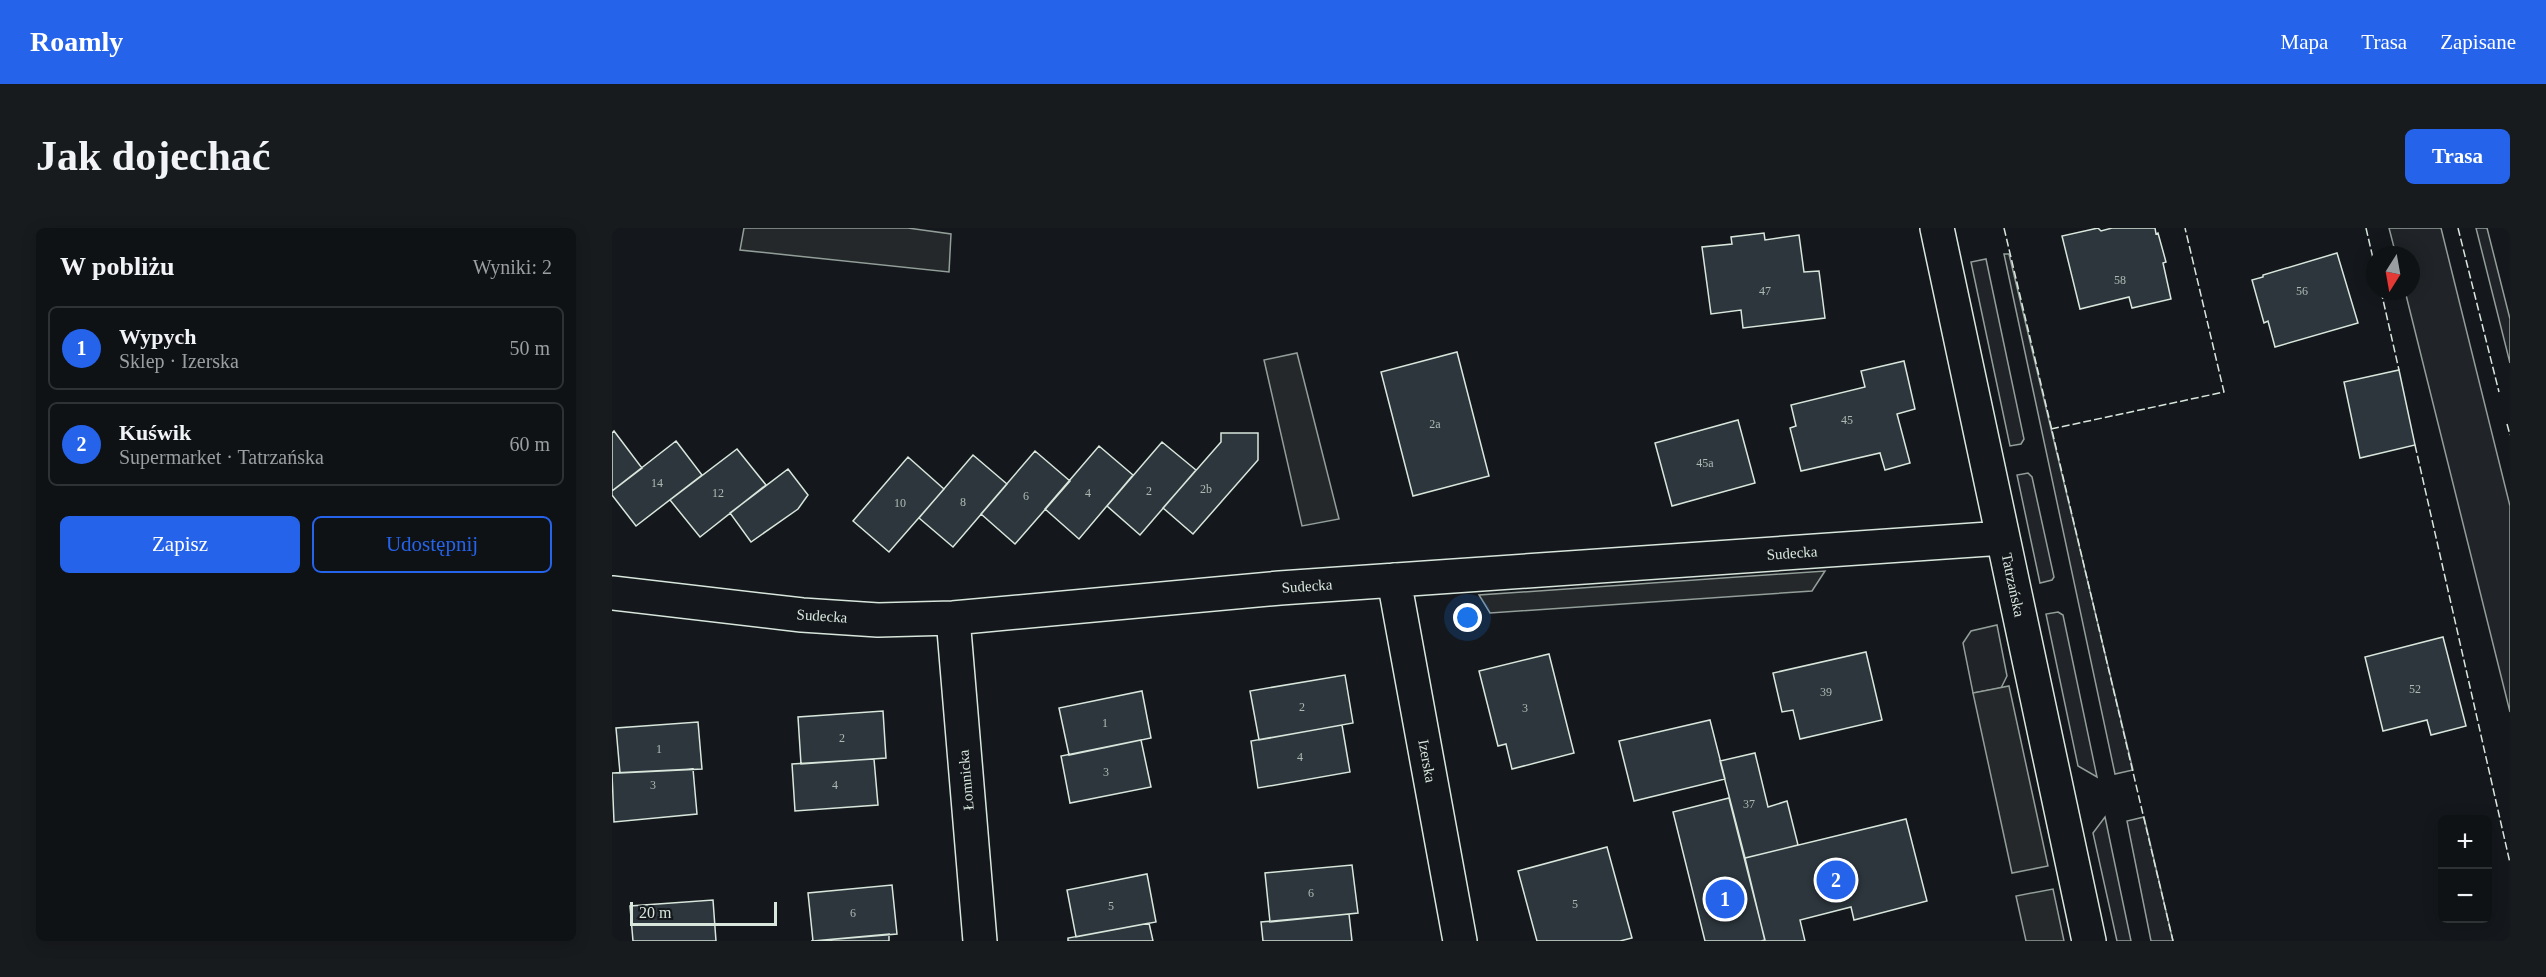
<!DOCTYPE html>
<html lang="pl">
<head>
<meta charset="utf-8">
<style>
  :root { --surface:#0f1215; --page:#181b1e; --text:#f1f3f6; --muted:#9b9ea0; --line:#2f3234; --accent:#2563eb }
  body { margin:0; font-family:"Times New Roman",serif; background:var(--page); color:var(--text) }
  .controls { position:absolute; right:18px; bottom:18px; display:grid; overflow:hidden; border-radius:9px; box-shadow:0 3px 15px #0003 }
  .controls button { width:54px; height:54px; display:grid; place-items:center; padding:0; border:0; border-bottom:2px solid var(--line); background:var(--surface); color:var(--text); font:30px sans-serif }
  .compass { position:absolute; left:1754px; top:18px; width:54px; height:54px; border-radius:50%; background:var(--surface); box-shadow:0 3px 15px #0003; rotate:191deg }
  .scale { position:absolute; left:18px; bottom:15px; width:147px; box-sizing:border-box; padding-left:6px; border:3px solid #d8e6dc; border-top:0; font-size:16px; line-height:21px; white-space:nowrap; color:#d8e6dc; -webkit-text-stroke:4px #14181c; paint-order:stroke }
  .you { position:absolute; left:856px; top:390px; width:21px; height:21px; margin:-15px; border:4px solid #fff; border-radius:50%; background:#1a73e8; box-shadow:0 0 0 9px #1a73e833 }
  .badge { display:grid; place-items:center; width:39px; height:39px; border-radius:50%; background:var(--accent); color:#fff; font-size:20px; font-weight:700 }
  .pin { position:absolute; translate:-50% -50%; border:3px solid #fff; box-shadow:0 2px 6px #0006 }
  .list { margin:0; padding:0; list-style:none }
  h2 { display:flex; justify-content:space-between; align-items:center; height:78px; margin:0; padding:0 24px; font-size:26px }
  h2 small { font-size:20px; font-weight:400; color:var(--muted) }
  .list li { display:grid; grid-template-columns:39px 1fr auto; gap:18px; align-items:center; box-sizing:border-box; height:84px; margin:0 12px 12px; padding:0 12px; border:2px solid var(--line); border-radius:9px }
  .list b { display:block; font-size:22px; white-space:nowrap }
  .list p { margin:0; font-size:20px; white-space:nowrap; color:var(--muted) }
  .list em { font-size:20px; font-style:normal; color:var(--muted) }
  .actions { display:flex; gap:12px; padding:18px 24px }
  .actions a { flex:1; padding:14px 0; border:2px solid var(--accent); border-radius:9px; text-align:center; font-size:21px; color:var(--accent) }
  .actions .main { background:var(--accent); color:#fff }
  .map { position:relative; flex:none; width:1898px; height:713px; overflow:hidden; border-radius:9px }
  header { display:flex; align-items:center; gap:36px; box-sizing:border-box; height:84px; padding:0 30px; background:var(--accent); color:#fff }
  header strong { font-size:28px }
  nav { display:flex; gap:33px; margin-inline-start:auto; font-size:21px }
  .intro { display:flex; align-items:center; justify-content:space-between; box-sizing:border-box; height:144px; padding:0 36px }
  h1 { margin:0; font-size:42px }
  .button { padding:15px 27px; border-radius:9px; background:var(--accent); color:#fff; font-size:21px; font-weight:700 }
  main { display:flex; gap:36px; padding:0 36px }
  aside { flex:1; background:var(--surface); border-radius:9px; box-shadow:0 3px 15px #0003 }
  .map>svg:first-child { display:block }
</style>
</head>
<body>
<header>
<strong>Roamly</strong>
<nav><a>Mapa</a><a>Trasa</a><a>Zapisane</a></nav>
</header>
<div class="intro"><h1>Jak dojechać</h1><a class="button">Trasa</a></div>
<main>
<aside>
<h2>W pobliżu<small>Wyniki: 2</small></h2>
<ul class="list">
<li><span class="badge">1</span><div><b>Wypych</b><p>Sklep · Izerska</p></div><em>50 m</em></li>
<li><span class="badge">2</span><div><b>Kuświk</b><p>Supermarket · Tatrzańska</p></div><em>60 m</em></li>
</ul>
<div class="actions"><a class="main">Zapisz</a><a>Udostępnij</a></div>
</aside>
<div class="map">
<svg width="1898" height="713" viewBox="0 0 1898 713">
  <rect width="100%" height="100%" fill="#14181c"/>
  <path fill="#202428" stroke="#939e99" stroke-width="1.5" d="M 1777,0 L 1829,0 L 1898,278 L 1898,484 L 1793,63 L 1799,63 L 1799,27 L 1784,27 Z
    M 1864,0 L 1875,0 L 1898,91 L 1898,135 Z
    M 1392,26 L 1397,26 L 1521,542 L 1503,546 Z
    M 1374,31 L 1412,211 L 1409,216 L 1398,218 L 1359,34 Z
    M 1416,245 L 1420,249 L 1442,349 L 1440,352 L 1428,355 L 1405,247 Z
    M 1446,384 L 1451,387 L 1485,549 L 1466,538 L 1434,386 Z
    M 1385,397 L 1395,448 L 1389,460 L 1361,465 L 1351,415 L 1359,403 Z
    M 1493,589 L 1519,713 L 1505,713 L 1481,605 Z
    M 1532,589 L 1561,713 L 1539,713 L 1515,593 Z"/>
  <path fill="#24282b" stroke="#939e99" stroke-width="1.5" d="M 132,0 L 296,0 L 339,6 L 337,44 L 128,22 Z
    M 685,125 L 727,291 L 690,298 L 652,132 Z
    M 1213,343 L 1200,363 L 878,385 L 867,367 Z
    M 1397,458 L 1436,638 L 1400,645 L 1361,465 Z
    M 1441,661 L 1452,713 L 1414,713 L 1404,668 Z"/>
  <path fill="#2c363c" stroke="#d8e6dc" stroke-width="1.5" d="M 1486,0 L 1489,3 L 1500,0 L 1543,0 L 1544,6 L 1546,5 L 1554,34 L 1551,35 L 1559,71 L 1520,80 L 1517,69 L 1468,81 L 1450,8 Z
    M 1152,5 L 1153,12 L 1187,7 L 1192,44 L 1207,43 L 1213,90 L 1131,100 L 1129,82 L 1099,86 L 1090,19 L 1120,16 L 1119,9 Z
    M 1725,25 L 1746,95 L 1663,119 L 1656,93 L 1652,95 L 1640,52 L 1651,49 L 1651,47 Z
    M 845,124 L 877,248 L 801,268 L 769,144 Z
    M 1292,133 L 1303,181 L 1285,186 L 1298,235 L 1273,242 L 1268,225 L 1189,243 L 1178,200 L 1184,198 L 1179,177 L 1253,159 L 1249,143 Z
    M 1787,142 L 1803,217 L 1748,230 L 1732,154 Z
    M 1126,192 L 1143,255 L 1060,278 L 1043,215 Z
    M 2,203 L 30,240 L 0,263 L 0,205 Z
    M 609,205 L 646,205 L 646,232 L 581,306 L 551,280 L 609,214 Z
    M 64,213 L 90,247 L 24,298 L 0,267 L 0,263 Z
    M 550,214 L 584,242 L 528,307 L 495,278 Z
    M 487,218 L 521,247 L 467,311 L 433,281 Z
    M 125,221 L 154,257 L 88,309 L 58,272 Z
    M 423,223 L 458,253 L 403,316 L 369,286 Z
    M 361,227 L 395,256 L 341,319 L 307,290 Z
    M 296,229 L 332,261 L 277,324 L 241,293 Z
    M 176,241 L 196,267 L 186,281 L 139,314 L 118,285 Z
    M 1831,409 L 1854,498 L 1819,507 L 1815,492 L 1771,503 L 1753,429 Z
    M 1254,424 L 1270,492 L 1188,511 L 1181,482 L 1170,484 L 1161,445 Z
    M 937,426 L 962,525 L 900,541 L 894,516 L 886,518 L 867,443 Z
    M 733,447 L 741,495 L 647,512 L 638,463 Z
    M 530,463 L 539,510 L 457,527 L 447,480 Z
    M 271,483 L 274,530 L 189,536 L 186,489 Z
    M 1098,492 L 1113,551 L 1022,573 L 1007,513 Z
    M 86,494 L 90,541 L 8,545 L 4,500 Z
    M 730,497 L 738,544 L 646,560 L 639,513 Z
    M 529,512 L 539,559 L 458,575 L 449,528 Z
    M 1143,525 L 1156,579 L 1175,573 L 1186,617 L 1133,630 L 1108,533 Z
    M 262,531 L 266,577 L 183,583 L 180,536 Z
    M 81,541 L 85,586 L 2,594 L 0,545 Z
    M 1117,570 L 1153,712 L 1149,713 L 1093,713 L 1061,584 Z
    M 1294,591 L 1315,673 L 1242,692 L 1239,679 L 1188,692 L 1193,713 L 1153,713 L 1133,630 Z
    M 995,619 L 1020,710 L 1008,713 L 925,713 L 906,643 Z
    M 740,637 L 746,685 L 658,694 L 653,645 Z
    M 535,646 L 544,694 L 464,709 L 455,662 Z
    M 280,657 L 285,706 L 201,713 L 196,665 Z
    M 101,672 L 104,713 L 21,713 L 18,678 Z
    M 737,686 L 740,713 L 651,713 L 649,694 Z
    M 537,695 L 541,713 L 456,713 L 456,710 Z
    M 277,706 L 277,713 L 199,713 L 201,713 Z"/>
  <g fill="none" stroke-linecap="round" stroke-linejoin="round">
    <g stroke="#d8e6dc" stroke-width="36">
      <path id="minor" d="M 1325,0 L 1477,713
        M 782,352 L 848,713
        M 0,365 L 190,387 L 266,392 L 341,390 L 668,360 L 1391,310
        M 341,390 L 368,713"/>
    </g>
    <use href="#minor" stroke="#14181c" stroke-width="33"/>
    <path stroke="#d8e6dc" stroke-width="1.5" stroke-dasharray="8 3" stroke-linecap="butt" d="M 1392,0 L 1561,713
      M 1754,0 L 1763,39
      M 1846,0 L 1887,164
      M 1769,63 L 1787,142
      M 1895,196 L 1898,207
      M 1439,201 L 1612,164 L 1573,0
      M 1803,217 L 1898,635"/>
  </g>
  <g text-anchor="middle" stroke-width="4.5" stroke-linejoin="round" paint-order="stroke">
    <g font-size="12" fill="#adbab4">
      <text x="1508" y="56">58</text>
      <text x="1153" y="67">47</text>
      <text x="1690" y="67">56</text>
      <text x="1235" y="196">45</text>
      <text x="823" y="200">2a</text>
      <text x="1093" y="239">45a</text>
      <text x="45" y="259">14</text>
      <text x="594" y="265">2b</text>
      <text x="537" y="267">2</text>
      <text x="106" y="269">12</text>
      <text x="476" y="269">4</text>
      <text x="414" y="272">6</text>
      <text x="351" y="278">8</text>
      <text x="288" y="279">10</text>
      <text x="1803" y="465">52</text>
      <text x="1214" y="468">39</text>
      <text x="690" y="483">2</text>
      <text x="913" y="484">3</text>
      <text x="493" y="499">1</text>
      <text x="230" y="514">2</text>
      <text x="47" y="525">1</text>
      <text x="688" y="533">4</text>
      <text x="494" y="548">3</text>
      <text x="41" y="561">3</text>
      <text x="223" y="561">4</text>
      <text x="1137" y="580">37</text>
      <text x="699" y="669">6</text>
      <text x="963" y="680">5</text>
      <text x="499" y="682">5</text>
      <text x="241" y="689">6</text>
    </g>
    <g font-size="15" fill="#d8e6dc" stroke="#14181c">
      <text transform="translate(1180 325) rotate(-4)" y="5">Sudecka</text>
      <text transform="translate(1401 357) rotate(78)" y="5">Tatrzańska</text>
      <text transform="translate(695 358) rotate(-4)" y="5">Sudecka</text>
      <text transform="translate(210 388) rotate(4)" y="5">Sudecka</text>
      <text transform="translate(815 533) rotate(80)" y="5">Izerska</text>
      <text transform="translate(354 552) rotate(-95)" y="5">Łomnicka</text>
    </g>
  </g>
</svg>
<div class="controls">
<button>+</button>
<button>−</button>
</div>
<svg class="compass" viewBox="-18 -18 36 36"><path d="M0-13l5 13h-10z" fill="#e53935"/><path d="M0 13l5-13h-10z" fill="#9b9ea0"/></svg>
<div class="scale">20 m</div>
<div class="you"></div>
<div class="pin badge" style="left:1113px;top:671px">1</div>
<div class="pin badge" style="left:1224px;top:652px">2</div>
</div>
</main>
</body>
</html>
